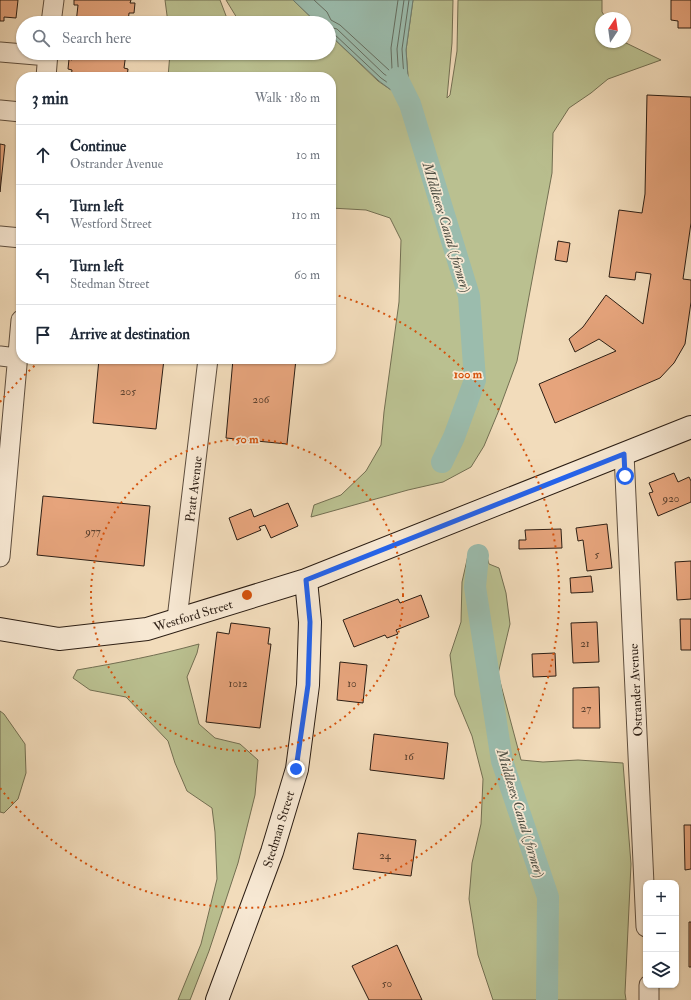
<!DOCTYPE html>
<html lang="en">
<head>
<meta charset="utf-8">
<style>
  :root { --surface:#fff; --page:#f2f2f3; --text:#1f2937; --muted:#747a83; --line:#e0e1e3 }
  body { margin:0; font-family:"IM FELL Double Pica",serif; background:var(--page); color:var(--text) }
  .controls { position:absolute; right:12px; bottom:12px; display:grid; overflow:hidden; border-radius:8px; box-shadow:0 1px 3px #0004 }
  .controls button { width:36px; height:36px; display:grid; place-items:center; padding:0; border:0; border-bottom:1px solid var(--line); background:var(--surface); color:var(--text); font:20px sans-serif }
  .compass { position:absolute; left:595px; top:12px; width:36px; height:36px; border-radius:50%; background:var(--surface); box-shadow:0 1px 3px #0004; rotate:13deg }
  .stop { position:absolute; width:12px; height:12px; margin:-9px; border:3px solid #2563eb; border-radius:50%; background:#fff }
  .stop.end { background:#2563eb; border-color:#fff; box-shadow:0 1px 4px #0008 }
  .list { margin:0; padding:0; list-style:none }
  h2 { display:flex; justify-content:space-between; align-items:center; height:52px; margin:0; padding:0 16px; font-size:17px }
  h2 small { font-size:13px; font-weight:400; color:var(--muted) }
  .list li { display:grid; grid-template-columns:26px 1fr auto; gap:12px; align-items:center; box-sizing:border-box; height:60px; padding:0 16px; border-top:1px solid var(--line) }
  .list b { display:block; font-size:15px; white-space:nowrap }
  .list p { margin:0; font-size:13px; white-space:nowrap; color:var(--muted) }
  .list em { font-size:13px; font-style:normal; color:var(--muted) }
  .icon { flex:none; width:22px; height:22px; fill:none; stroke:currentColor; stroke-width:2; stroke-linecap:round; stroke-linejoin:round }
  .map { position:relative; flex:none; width:691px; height:1000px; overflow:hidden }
  .search { position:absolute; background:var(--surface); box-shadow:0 1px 3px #0004; left:16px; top:16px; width:320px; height:44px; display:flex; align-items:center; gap:10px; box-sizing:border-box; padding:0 14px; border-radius:22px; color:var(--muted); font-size:15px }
  .panel { position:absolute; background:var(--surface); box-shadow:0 1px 3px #0004; left:16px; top:72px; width:320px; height:292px; border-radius:16px }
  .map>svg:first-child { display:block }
</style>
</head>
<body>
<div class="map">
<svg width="691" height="1000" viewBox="0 0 691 1000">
  <rect width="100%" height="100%" fill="#f2dcbb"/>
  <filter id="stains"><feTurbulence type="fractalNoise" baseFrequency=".005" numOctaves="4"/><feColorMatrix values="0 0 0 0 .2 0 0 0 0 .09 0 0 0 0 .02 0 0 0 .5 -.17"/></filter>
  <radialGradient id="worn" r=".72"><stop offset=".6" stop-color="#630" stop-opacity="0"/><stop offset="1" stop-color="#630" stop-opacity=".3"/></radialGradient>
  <path fill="#bac090" stroke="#736f52" d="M 165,0 L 220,0 L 228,21 L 232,23 L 168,23 Z
    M 226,0 L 293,0 L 317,23 L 240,23 Z
    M 413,0 L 453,0 L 452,43 L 447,98 L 450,95 L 457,51 L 458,0 L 602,0 L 602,12 L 606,18 L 601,18 L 601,42 L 624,42 L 661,60 L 608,79 L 591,93 L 569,108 L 553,133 L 552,173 L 517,361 L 499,410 L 484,446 L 471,467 L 443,482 L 408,490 L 311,517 L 314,505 L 341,495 L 366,471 L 381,445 L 384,412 L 399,302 L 401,240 L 390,218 L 366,210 L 331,208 L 331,77 L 168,77 L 170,53 L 329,53 L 329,34 L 378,81 L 410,103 L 406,50 Z
    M 469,551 L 486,553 L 489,564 L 499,568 L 506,593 L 510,624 L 498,674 L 521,760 L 543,762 L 578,760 L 623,763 L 631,864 L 625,993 L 626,1000 L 493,1000 L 478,955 L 469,899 L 472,863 L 481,824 L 483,779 L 472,736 L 455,695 L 450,655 L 461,622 L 462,582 Z
    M 199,644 L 197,653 L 187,677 L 199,724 L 215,738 L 240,744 L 258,760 L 255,795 L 238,863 L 209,951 L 190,1000 L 178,1000 L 201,944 L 217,879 L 215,832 L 212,808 L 187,791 L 175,763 L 168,741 L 126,697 L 90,690 L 73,678 L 77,670 C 118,663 159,655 199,644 Z
    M 0,711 L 4,714 L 25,744 L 26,773 L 18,799 L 4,813 L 0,812 Z"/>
  <path fill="#9bbcad" stroke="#6f7d70" d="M 293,0 L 413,0 L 406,50 L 410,104 L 379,81 L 329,34 L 329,23 L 317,23 Z"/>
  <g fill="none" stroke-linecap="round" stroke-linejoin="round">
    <path stroke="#646d60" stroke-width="1" d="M 314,0 L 327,12 L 331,20 L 340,25 L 390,71 L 392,69 L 391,48 L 398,0
      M 329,27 L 337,29 L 384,74 L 398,83 L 399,81 L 397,49 L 404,0
      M 329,32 L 333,33 L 381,78 L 404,94 L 405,92 L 402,49 L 409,0"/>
    <path stroke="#9bbcad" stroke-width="22" d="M 397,78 L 410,104 L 469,296 L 475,380 L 454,437 L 442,462
      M 478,555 L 475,587 L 502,761 L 548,897 L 547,1000"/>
  </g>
  <path fill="#e6a47c" stroke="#2c1e14" d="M 0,0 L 18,0 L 16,18 L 4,17 L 4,21 L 0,21 Z
    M 74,0 L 131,0 L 130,3 L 135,3 L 134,13 L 129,13 L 128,23 L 76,23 L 78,5 L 74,5 Z
    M 671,0 L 691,0 L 691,28 L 678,28 L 678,21 L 671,20 Z
    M 73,53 L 126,53 L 124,68 L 128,69 L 127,77 L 71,77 L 72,70 L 68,69 L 69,59 L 72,60 Z
    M 647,95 L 691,97 L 691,223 L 683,279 L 691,280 L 691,302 L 685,344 L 674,363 L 660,378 L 555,423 L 539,384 L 616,351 L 599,339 L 575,352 L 569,339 L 583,327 L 606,295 L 643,324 L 651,274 L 636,272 L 635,280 L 609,277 L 619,210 L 642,213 L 645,194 Z
    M 0,144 L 5,145 L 0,192 Z
    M 558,241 L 570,243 L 567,262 L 555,260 Z
    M 99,359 L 164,359 L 156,429 L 93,423 Z
    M 233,359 L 296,359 L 287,444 L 226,438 Z
    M 674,473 L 678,482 L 689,477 L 691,481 L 691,502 L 658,516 L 649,493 L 653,492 L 649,483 Z
    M 43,496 L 150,506 L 144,566 L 37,555 Z
    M 288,503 L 298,526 L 271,538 L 265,525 L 259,527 L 261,530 L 237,540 L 229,518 L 251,509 L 254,517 Z
    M 607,524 L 612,568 L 587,571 L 583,540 L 578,541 L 576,528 Z
    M 561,529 L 562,548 L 519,549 L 519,540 L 526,540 L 525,530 Z
    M 691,561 L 691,599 L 677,600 L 675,562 Z
    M 591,576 L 593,592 L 571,593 L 570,578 Z
    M 421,595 L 429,617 L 396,630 L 398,634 L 387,638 L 385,635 L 354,647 L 343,620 L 398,599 L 400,603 Z
    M 680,619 L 691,619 L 691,650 L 681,650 Z
    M 597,622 L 599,662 L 573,663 L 571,623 Z
    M 231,623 L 270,628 L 268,644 L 271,644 L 260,728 L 206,722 L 217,632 L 229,634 Z
    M 555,653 L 556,676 L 533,677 L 532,654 Z
    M 340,662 L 367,665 L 363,703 L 337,700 Z
    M 599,687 L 600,728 L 573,728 L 573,688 Z
    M 374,734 L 448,743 L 444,779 L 370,770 Z
    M 684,825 L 691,825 L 691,869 L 685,870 Z
    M 358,833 L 416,840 L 411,876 L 353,869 Z
    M 689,922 L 691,922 L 691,967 L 689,967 Z
    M 397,945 L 422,1000 L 369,1000 L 352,966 Z"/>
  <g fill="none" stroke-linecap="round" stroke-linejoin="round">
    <g stroke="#5e4e3e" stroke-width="21">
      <path id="minor" d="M 51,23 L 54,0
        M 0,52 L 48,56
        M 46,77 L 48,53
        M 0,110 L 21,112
        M 0,236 L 21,238
        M 0,356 L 17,358
        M 624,454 L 646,927
        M 0,557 L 21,320
        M 177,619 L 208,359
        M 649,985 L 649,1000"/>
    </g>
    <g stroke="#2c1e14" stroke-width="24">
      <path id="secondary" d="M 0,629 L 59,639 L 147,629 L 306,580 L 691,427
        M 217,1000 L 272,852 L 297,769 L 308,685 L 310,622 L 306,580"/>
    </g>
    <use href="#minor" stroke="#f7e8d3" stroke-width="19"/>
    <use href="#secondary" stroke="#f7e8d3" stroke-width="22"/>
  </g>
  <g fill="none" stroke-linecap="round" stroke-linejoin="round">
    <path stroke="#2563eb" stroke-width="5" d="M 296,769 L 308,685 L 310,622 L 306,580 L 624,454 L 625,476"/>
  </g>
  <g fill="none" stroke="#d5530d" stroke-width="2" stroke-dasharray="2 4">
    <circle cx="247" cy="595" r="156"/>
    <path d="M0 402A313 313 0 0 1 40 361M333 294A313 313 0 1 1 0 788"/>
  </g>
  <g text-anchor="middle" stroke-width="3.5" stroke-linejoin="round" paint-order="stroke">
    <g font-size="11" fill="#5a402e">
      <text x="128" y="395">205</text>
      <text x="261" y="403">206</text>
      <text x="671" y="502">920</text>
      <text x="93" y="535">977</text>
      <text x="597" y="558">5</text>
      <text x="585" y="647">21</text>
      <text x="238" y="687">1012</text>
      <text x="352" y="687">10</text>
      <text x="586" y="712">27</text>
      <text x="409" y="760">16</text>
      <text x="385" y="859">24</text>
      <text x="387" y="987">50</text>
    </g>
    <g font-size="13" fill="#2c1e14" stroke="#f7e8d3">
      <text transform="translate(193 489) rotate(-83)" y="5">Pratt Avenue</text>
      <text transform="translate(193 615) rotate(-17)" y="5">Westford Street</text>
      <text transform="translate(635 690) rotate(-93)" y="5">Ostrander Avenue</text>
      <text transform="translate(278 829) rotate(-73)" y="5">Stedman Street</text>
    </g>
    <g font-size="14" font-style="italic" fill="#4d4d42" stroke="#f7e8d3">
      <text transform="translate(447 227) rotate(73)" y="5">MIddlesex Canal (former)</text>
      <text transform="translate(521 813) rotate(73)" y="5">Middlesex Canal (former)</text>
    </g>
  </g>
  <circle cx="247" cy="595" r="6" fill="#d5530d" stroke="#f7e8d3" stroke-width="2"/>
  <g font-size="12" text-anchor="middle" font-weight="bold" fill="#d5530d" stroke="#f7e8d3" stroke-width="3.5" stroke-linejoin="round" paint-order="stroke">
    <text x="468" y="378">100 m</text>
    <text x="247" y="443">50 m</text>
  </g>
  <rect width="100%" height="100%" filter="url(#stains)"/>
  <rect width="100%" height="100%" fill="url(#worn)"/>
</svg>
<div class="controls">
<button>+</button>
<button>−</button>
<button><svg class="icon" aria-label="layers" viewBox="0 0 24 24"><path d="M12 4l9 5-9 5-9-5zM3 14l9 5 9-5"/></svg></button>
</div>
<svg class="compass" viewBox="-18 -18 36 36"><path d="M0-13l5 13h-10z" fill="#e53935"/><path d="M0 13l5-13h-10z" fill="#747a83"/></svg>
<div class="stop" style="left:625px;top:476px"></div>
<div class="stop end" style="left:296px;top:769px"></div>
<div class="search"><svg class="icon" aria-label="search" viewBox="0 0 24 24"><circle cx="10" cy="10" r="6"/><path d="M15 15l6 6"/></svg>Search here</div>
<section class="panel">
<h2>3 min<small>Walk · 180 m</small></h2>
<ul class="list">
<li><svg class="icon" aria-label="ahead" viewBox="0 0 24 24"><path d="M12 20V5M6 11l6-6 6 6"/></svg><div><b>Continue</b><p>Ostrander Avenue</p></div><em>10 m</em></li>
<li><svg class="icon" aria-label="left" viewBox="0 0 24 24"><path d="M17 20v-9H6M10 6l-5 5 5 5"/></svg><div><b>Turn left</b><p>Westford Street</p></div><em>110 m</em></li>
<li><svg class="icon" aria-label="left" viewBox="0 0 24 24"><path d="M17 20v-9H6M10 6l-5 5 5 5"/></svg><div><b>Turn left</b><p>Stedman Street</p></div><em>60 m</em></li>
<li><svg class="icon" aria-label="arrive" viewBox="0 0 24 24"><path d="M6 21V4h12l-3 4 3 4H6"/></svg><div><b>Arrive at destination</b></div></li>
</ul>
</section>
</div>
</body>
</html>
